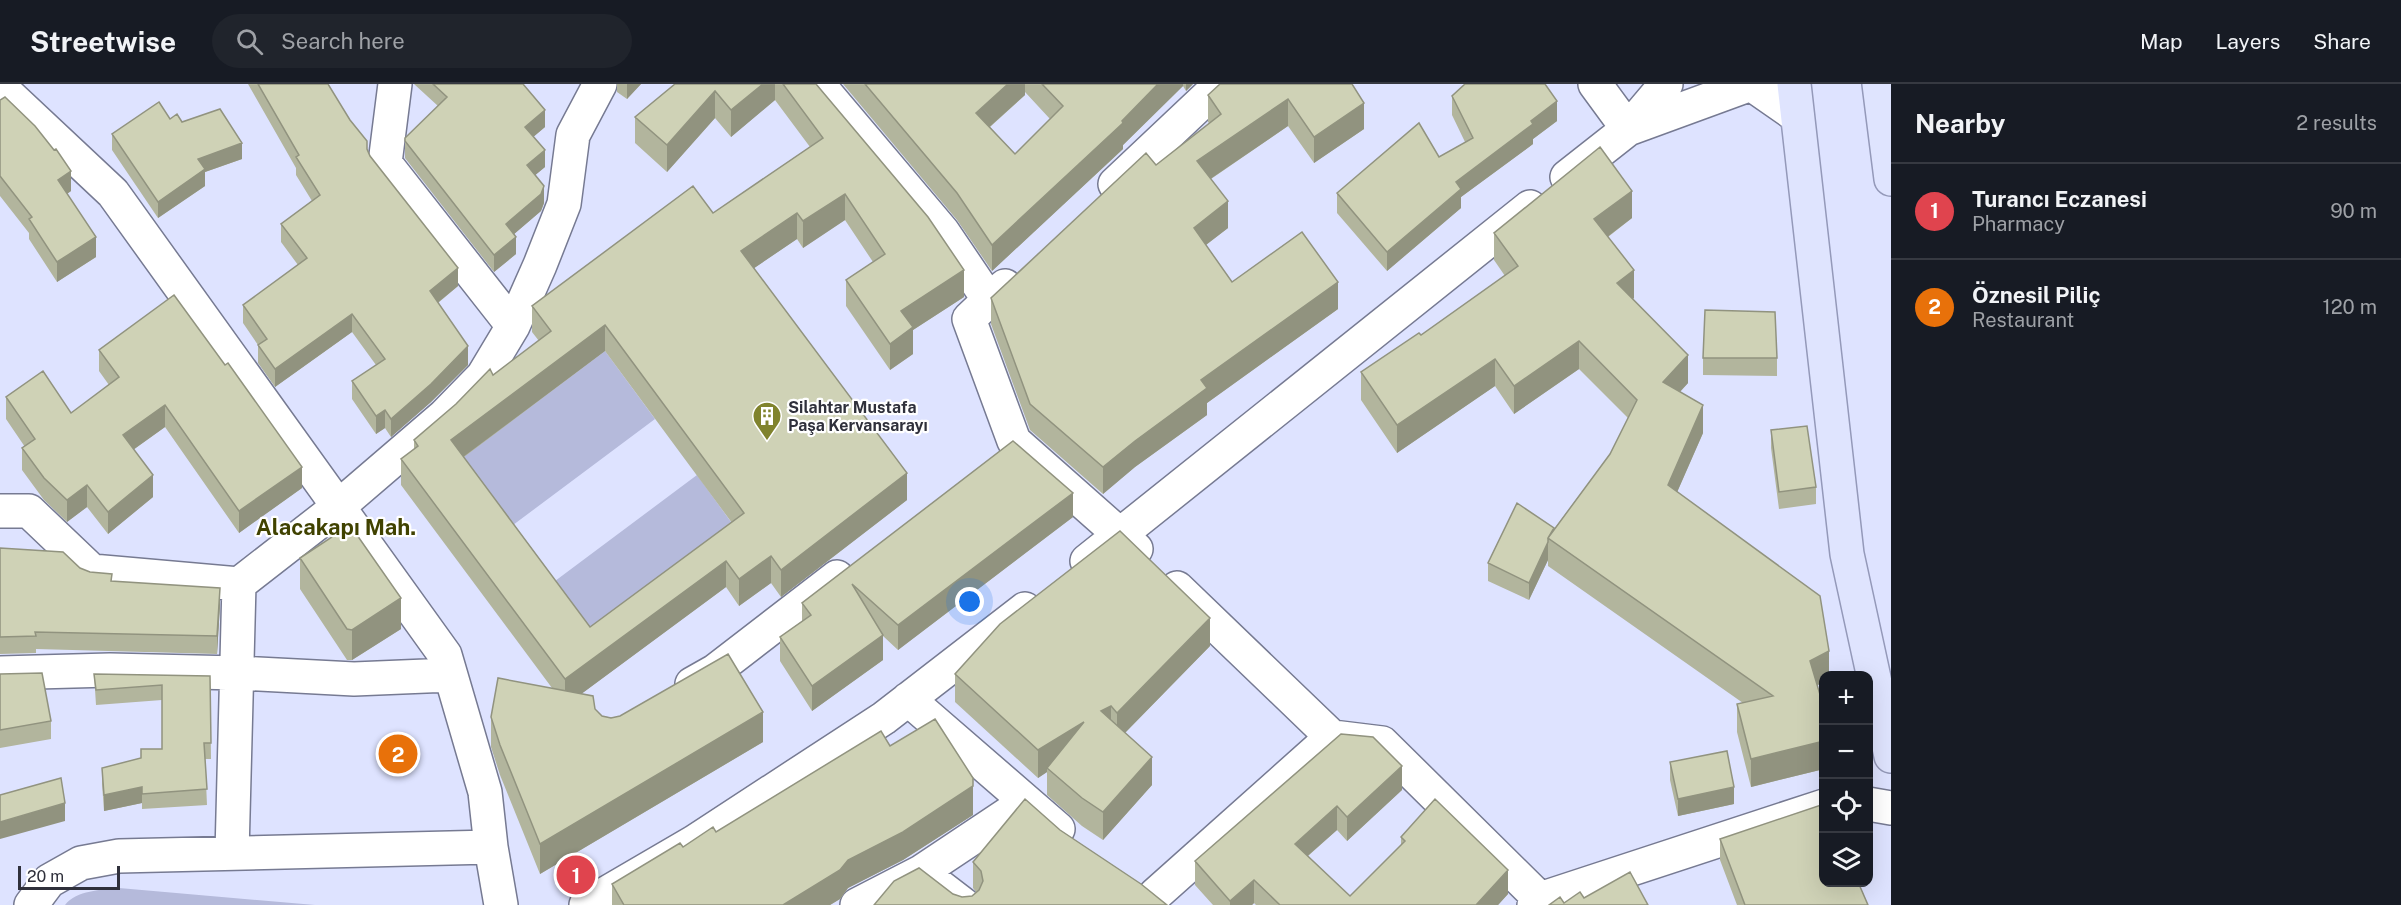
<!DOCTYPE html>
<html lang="en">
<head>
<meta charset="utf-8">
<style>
  :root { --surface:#171b24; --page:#20242c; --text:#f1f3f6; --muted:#9ea1a6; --line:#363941; --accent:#0f766e }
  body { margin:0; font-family:"Public Sans",sans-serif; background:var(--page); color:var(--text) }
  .controls { position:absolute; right:18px; bottom:18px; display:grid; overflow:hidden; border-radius:12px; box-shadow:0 6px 24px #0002 }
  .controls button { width:54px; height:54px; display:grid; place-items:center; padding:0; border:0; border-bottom:2px solid var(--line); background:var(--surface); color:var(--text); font:30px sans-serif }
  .scale { position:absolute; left:18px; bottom:15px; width:102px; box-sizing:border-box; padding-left:6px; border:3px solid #2f303b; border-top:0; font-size:16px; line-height:21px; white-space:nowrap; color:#2f303b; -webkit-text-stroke:4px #fff; paint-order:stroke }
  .you { position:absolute; left:970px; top:518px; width:21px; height:21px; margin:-15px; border:4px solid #fff; border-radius:50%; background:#1a73e8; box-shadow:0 0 0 9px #1a73e833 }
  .badge { display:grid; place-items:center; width:39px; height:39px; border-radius:50%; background:var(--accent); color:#fff; font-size:20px; font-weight:700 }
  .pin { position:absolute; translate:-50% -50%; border:3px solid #fff; box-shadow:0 2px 6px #0006 }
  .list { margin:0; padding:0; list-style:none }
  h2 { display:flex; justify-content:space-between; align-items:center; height:78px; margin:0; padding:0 24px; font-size:26px }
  h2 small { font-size:20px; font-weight:400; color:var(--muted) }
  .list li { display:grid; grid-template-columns:39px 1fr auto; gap:18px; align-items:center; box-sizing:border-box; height:96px; padding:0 24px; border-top:2px solid var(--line) }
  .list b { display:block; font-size:22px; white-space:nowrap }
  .list p { margin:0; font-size:20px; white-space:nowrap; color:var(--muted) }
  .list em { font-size:20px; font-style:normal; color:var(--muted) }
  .icon { flex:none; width:33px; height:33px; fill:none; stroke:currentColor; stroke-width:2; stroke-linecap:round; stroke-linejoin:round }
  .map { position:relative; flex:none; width:1891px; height:821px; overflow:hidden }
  header { display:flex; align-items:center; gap:36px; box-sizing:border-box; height:84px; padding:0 30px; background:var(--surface); border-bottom:2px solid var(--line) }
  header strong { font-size:28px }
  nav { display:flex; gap:33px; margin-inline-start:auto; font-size:21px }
  .search { width:420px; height:54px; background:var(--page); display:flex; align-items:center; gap:15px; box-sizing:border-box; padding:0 21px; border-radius:33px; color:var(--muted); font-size:22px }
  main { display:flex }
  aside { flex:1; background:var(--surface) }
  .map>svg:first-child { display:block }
</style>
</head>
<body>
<header>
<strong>Streetwise</strong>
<div class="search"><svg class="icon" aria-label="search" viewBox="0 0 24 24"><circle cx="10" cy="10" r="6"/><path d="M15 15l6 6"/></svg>Search here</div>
<nav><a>Map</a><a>Layers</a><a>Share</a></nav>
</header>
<main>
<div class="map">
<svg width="1891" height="821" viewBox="0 0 1891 821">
  <rect width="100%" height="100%" fill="#dee3ff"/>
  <path fill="#b5badb" d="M 605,267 L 655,335 L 501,450 L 451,382 Z
    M 697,391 L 744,456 L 590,570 L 543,506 Z
    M 119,804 L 315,821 L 65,821 C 77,806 101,806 119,804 Z"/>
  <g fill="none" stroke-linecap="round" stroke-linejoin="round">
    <g stroke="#767a92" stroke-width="36">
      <path id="minor" d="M 395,0 L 385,79 L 513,242
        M 818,0 L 943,148 L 989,216 L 1005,202
        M 1595,0 L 1628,45 L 1751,0
        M 1751,0 L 1797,32
        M 0,3 L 113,109 L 445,571 L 485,708 L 491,763 L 501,821
        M 1567,93 L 1628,45 L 1666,0
        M 1115,100 L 1221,0
        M 989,216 L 969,235 L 1014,357 L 1136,465
        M 0,427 L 29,427 L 92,487 L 239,500
        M 1087,477 L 1530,123
        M 0,589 L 110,586 L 238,589 L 354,595 L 450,591
        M 692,600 L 715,587 L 837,493
        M 908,615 L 1058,745
        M 1333,653 L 1382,659 L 1540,815
        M 1868,720 L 1891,724
        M 232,769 L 239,500 L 338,423 L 444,332 L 483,292 L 513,242 L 540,181 L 564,120 L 573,51 L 600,0
        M 1155,811 L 1332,653 L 1177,504
        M 31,821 L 49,797 L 81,779 L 119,772 L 491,763
        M 586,821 L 694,758 L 884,634 L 1025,525
        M 857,821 L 921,788
        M 964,821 L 921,788 L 1026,718
        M 1534,821 L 1540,815 L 1824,722"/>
    </g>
    <g stroke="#9499b9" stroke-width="36">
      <path id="major" d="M 1794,0 L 1847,470 L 1891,672
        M 1879,0 L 1891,95"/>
    </g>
    <use href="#minor" stroke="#fff" stroke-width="33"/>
    <use href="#major" stroke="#dfe4fe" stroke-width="33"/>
  </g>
  <path fill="#b2b59d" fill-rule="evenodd" d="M 248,0 L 328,0 L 370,72 L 458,202 L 438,219 L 468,281 L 431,318 L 391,353 L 385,344 L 376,350 L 352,315 L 352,297 L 376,281 L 352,248 L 275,303 L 258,279 L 258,261 L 243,239 L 243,221 L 298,181 L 281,158 L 281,140 L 312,117 L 296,91 L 296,84 Z
    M 414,0 L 523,0 L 545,43 L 533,53 L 545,83 L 535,91 L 544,119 L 541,127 L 514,150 L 516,170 L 494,188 L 405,74 L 405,57 L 438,22 Z
    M 617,0 L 641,0 L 627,15 L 617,8 Z
    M 675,0 L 816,0 L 964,213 L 913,246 L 913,270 L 890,286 L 846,222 L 846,196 L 873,178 L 845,136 L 803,164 L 797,155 L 754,184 L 907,416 L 781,513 L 771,499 L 739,522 L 726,503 L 581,610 L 602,632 L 763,658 L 540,790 L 500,691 L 491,663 L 491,633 L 552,604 L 401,401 L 401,375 L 414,365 L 414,356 L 493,291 L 539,257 L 532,248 L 532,222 L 713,129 L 810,63 L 775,16 L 731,53 L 715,34 L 667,88 L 635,59 L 635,33 ZM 605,267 L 732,439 L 590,543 L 464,373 Z
    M 843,0 L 1193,0 L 1186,7 L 1183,2 L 1123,61 L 1123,65 L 992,187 L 957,136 ZM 1025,8 L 1050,35 L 1015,70 L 990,43 L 1025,11 Z
    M 1352,0 L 1364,45 L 1314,79 L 1288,42 L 1211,95 L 1228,144 L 1206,161 L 1232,198 L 1338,225 L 1207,319 L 1207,331 L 1135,383 L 1103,410 L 1030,346 L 991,240 L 991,214 L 1209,39 L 1208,38 L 1208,11 Z
    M 1452,12 L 1557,37 L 1533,55 L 1533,60 L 1461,113 L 1461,124 L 1387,187 L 1337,129 L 1337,109 L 1439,73 L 1465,58 L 1452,31 Z
    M 0,16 L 71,107 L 67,110 L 96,173 L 57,198 L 29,155 L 29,149 L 0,112 Z
    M 170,35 L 182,38 L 242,75 L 205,88 L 205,102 L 158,134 L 112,66 L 112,50 Z
    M 1632,134 L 1608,153 L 1634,214 L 1633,215 L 1688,299 L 1680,308 L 1703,349 L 1677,408 L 1829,591 L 1824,598 L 1817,601 L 1824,624 L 1824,685 L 1751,703 L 1737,648 L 1737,620 L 1743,619 L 1548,482 L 1548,476 L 1529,516 L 1488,497 L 1488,479 L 1554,445 L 1610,370 L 1628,334 L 1579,285 L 1514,330 L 1495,302 L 1397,369 L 1361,316 L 1361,288 L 1421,251 L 1505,192 L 1494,176 L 1494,149 Z
    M 99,266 L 302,404 L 239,449 L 165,343 L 133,366 L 153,413 L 108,450 L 87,423 L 67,438 L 44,416 L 22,386 L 22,364 L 25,363 L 6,335 L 6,313 L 71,329 L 109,301 L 99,287 Z
    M 1703,274 L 1777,274 L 1777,292 L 1703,291 Z
    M 1771,346 L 1816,403 L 1816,420 L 1779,425 L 1771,364 Z
    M 1013,357 L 1073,433 L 898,566 L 883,552 L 883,576 L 812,627 L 780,577 L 780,553 L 802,537 L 802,519 Z
    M 0,464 L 80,484 L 112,497 L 220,521 L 217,570 L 36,565 L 36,569 L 0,570 Z
    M 300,474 L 401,545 L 352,576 L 347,576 L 300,505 Z
    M 1210,562 L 1125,649 L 1152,701 L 1103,756 L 1082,742 L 1047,711 L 1047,688 L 1038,694 L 955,618 L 955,590 Z
    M 0,590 L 51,637 L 51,655 L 0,664 Z
    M 94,590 L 210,592 L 211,675 L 205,675 L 207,721 L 142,725 L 142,719 L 104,727 L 102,700 L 102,684 L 141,674 L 162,665 L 162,616 L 96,621 Z
    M 1341,650 L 1402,706 L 1347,757 L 1337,746 L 1308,772 L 1350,812 L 1401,762 L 1401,753 L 1508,810 L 1498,821 L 1256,821 L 1254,819 L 1252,821 L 1213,821 L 1195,801 L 1195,777 Z
    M 890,662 L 973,731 L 903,776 L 848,804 L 840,815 L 830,821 L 612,821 L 612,800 L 683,763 L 716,748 Z
    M 1670,678 L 1734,720 L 1678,732 L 1670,696 Z
    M 1060,746 L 1141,800 L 874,821 L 953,810 L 962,813 L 972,812 L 976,808 L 973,804 L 973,778 Z
    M 1720,755 L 1860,798 L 1860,802 L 1868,821 L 1737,821 L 1720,776 Z"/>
  <path fill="#91937f" d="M 627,0 L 641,0 L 627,15 Z
    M 763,0 L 775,0 L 775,16 L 731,53 L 731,26 Z
    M 1008,0 L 1025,0 L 1025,11 L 976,55 L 976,29 Z
    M 1158,0 L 1183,0 L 1183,2 L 1123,61 L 1123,65 L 992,187 L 992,161 Z
    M 1186,0 L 1193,0 L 1186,7 Z
    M 715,7 L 715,34 L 667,88 L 667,61 Z
    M 1288,15 L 1288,42 L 1197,104 L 1197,77 Z
    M 1557,17 L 1557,37 L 1533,55 L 1533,60 L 1461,113 L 1461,124 L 1387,187 L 1387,168 L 1456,98 L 1531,37 Z
    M 1364,19 L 1364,45 L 1314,79 L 1314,53 Z
    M 545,26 L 545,43 L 525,60 L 525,43 Z
    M 242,59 L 242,75 L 205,88 L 205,102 L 158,134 L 158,118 L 198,75 Z
    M 545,66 L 545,83 L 527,98 L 527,81 Z
    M 71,87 L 71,107 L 58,116 L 58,96 Z
    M 544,102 L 544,119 L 541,127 L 506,157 L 506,140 Z
    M 1632,107 L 1632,134 L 1594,163 L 1594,135 Z
    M 845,110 L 845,136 L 803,164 L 803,137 Z
    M 1228,117 L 1228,144 L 1194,170 L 1194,144 Z
    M 797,129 L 797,155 L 741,193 L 741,167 Z
    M 96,153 L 96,173 L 57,198 L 57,178 Z
    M 516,153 L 516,170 L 494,188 L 494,171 Z
    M 458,184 L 458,202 L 430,225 L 430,207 Z
    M 964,186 L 964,213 L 913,246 L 913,270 L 890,286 L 890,260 L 901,227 Z
    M 1634,186 L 1634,214 L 1617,226 L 1617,199 Z
    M 1338,198 L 1338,225 L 1207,319 L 1207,331 L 1135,383 L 1103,410 L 1103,383 L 1201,296 Z
    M 352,230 L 352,248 L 275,303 L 275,285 Z
    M 605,241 L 605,267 L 451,382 L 451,356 Z
    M 1579,257 L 1579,285 L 1514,330 L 1514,302 Z
    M 468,262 L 468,281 L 431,318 L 391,353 L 391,335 Z
    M 1688,271 L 1688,299 L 1663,326 L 1663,298 Z
    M 1495,275 L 1495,302 L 1397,369 L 1397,341 Z
    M 165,321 L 165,343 L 123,373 L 123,351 Z
    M 1703,321 L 1703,349 L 1668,429 L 1668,401 Z
    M 385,326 L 385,344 L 376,350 L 376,332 Z
    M 302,383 L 302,404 L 239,449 L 239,427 Z
    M 907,389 L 907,416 L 781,513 L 781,486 Z
    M 153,391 L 153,413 L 108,450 L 108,428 Z
    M 87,401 L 87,423 L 67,438 L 67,416 Z
    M 1073,409 L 1073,433 L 898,566 L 898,541 Z
    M 1548,458 L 1548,476 L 1529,516 L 1529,499 Z
    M 771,472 L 771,499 L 739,522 L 739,495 Z
    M 726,477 L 726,503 L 565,622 L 565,595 Z
    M 220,504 L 220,521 L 217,570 L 217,552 Z
    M 401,514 L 401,545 L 352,576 L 352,546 Z
    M 1210,534 L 1210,562 L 1117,657 L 1117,629 Z
    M 883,551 L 883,576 L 812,627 L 812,602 Z
    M 1829,567 L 1829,591 L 1824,591 L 1824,598 L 1810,605 L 1810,577 Z
    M 1111,622 L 1111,650 L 1101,627 Z
    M 763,628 L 763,658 L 540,790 L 540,760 Z
    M 1084,638 L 1047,684 L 1047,688 L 1038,694 L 1038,666 Z
    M 1824,657 L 1824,685 L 1751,703 L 1751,675 Z
    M 1152,673 L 1152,701 L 1103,756 L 1103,728 Z
    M 1402,682 L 1402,706 L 1347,757 L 1347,733 Z
    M 973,702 L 973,731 L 903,776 L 848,804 L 840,815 L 830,821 L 783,821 L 848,776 Z
    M 142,703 L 142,719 L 104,727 L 104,711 Z
    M 1734,703 L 1734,720 L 1678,732 L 1678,715 Z
    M 65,719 L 65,737 L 0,755 L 0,738 Z
    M 1337,722 L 1337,746 L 1295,783 L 1295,760 Z
    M 1508,786 L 1508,810 L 1498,821 L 1476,821 Z
    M 1254,796 L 1254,819 L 1252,821 L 1230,821 L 1230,817 Z"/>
  <path fill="#cfd2b6" stroke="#91937f" stroke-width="1.5" fill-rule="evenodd" d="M 258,0 L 328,0 L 350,36 L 367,57 L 367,65 L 370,72 L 458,184 L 430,207 L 468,262 L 431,300 L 391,335 L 385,326 L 376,332 L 352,297 L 385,275 L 352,230 L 275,285 L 258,261 L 267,255 L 243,221 L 307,174 L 281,140 L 320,111 L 296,73 L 299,71 Z
    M 433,0 L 523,0 L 545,26 L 525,43 L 545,66 L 527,81 L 544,102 L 541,110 L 506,140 L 516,153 L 494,171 L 405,57 L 405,54 L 447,13 Z
    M 675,0 L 763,0 L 731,26 L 715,7 L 667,61 L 635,33 Z
    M 783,0 L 816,0 L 928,133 L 964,186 L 901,227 L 913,243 L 890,260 L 846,196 L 885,170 L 845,110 L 803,137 L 797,129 L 741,167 L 907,389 L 781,486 L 771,472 L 739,495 L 726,477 L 565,595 L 401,375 L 418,362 L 414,356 L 456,320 L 490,285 L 493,291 L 551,247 L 532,222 L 693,102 L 713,129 L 823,54 ZM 605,241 L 744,429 L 590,543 L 451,356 Z
    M 865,0 L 1008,0 L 976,29 L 1015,70 L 1063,22 L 1042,0 L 1158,0 L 1122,37 L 1123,39 L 992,161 L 957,109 Z
    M 1220,0 L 1352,0 L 1364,19 L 1314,53 L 1288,15 L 1197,77 L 1228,117 L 1194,144 L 1232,198 L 1302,148 L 1338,198 L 1201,296 L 1207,304 L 1135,357 L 1103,383 L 1030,320 L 991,214 L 1146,69 L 1156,81 L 1221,30 L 1208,11 Z
    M 1465,0 L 1545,0 L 1557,17 L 1531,37 L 1533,40 L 1456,98 L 1461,105 L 1387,168 L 1337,109 L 1419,39 L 1439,73 L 1473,54 L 1452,12 Z
    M 5,13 L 35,42 L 54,66 L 56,65 L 71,87 L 58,96 L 96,153 L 57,178 L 29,135 L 32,133 L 0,92 L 0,16 Z
    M 159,18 L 170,35 L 177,30 L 182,38 L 220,25 L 242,59 L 198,75 L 205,85 L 158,118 L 112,50 Z
    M 1600,63 L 1632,107 L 1594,135 L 1634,186 L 1617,199 L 1688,271 L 1663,298 L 1703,321 L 1668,401 L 1820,512 L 1829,567 L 1810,577 L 1824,624 L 1824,657 L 1751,675 L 1737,620 L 1773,612 L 1548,454 L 1610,370 L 1637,316 L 1579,257 L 1514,302 L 1495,275 L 1397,341 L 1361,288 L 1419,249 L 1421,251 L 1518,182 L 1494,149 Z
    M 174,211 L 225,281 L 228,279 L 302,383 L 239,427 L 165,321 L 123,351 L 153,391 L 108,428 L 87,401 L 67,416 L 44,394 L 22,364 L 35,355 L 6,313 L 43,287 L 71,329 L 119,293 L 99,266 Z
    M 1705,226 L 1775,228 L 1777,274 L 1703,274 Z
    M 1807,342 L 1816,403 L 1779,408 L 1771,346 Z
    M 1013,357 L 1073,409 L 898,541 L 852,500 L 883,551 L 812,602 L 780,553 L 811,531 L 802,519 Z
    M 1517,419 L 1554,444 L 1548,454 L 1548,458 L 1529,499 L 1488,479 Z
    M 350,441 L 401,514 L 352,546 L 347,545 L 300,474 Z
    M 1120,447 L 1210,534 L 1117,629 L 1111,622 L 1101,627 L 1152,673 L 1103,728 L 1082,714 L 1047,684 L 1084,638 L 1038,666 L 955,590 L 1000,540 Z
    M 0,464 L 63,468 L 80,484 L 90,488 L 112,490 L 111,497 L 220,504 L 217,552 L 35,548 L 36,552 L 0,553 Z
    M 728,570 L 763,628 L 540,760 L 500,661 L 491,633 L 498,594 L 593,612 L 595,625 L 602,632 L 611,634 L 620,632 Z
    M 42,589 L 51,637 L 0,646 L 0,590 Z
    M 94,590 L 210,592 L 211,659 L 204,659 L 207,705 L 142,710 L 142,703 L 104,711 L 102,684 L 141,674 L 141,665 L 162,665 L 162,601 L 96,606 Z
    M 935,635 L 973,694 L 973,702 L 903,748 L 848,776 L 840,786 L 783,821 L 624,821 L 612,800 L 680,759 L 683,763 L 713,743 L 716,748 L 881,647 L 890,662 Z
    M 1341,650 L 1373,653 L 1402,682 L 1347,733 L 1337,722 L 1295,760 L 1350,812 L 1405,757 L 1401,753 L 1435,715 L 1508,786 L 1476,821 L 1280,821 L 1254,796 L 1230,817 L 1195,777 Z
    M 1727,667 L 1734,703 L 1678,715 L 1670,678 Z
    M 61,694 L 65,719 L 0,738 L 0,711 Z
    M 1025,715 L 1060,746 L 1141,800 L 1167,821 L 874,821 L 894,797 L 919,784 L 953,810 L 962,813 L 972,812 L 979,806 L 983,797 L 981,787 L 973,778 Z
    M 1824,720 L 1824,798 L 1858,798 L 1868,821 L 1745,821 L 1720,755 Z
    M 1630,788 L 1648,821 L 1549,821 L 1560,813 L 1564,819 L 1580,808 L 1584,814 Z"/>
  <defs>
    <g id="building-pin" transform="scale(1.5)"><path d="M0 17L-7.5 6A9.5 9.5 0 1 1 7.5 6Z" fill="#80832d" stroke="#fff"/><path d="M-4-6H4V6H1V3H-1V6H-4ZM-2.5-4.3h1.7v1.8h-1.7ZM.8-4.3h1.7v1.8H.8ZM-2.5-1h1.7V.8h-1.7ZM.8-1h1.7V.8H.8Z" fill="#fff"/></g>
  </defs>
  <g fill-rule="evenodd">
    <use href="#building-pin" x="767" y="332"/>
  </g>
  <g text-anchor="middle" stroke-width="4.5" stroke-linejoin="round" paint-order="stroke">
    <g font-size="16" font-weight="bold" fill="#2f303b" stroke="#fff" text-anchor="start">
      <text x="788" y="329">Silahtar Mustafa<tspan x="788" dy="18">Paşa Kervansarayı</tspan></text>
    </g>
    <g font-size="22" font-weight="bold" fill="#404200" stroke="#fff">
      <text x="336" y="451">Alacakapı Mah.</text>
    </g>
  </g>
</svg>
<div class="controls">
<button>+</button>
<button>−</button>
<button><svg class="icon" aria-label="locate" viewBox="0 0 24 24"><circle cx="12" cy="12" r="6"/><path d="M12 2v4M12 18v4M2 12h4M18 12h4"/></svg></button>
<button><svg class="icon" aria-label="layers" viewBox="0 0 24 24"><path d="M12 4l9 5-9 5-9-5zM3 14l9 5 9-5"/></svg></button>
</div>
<div class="scale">20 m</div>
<div class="you"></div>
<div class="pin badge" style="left:576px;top:791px;background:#e0444e">1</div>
<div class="pin badge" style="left:398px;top:670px;background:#e8710a">2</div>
</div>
<aside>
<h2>Nearby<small>2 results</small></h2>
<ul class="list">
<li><span class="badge" style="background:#e0444e">1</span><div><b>Turancı Eczanesi</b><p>Pharmacy</p></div><em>90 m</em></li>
<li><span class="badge" style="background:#e8710a">2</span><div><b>Öznesil Piliç</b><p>Restaurant</p></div><em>120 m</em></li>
</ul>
</aside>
</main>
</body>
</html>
